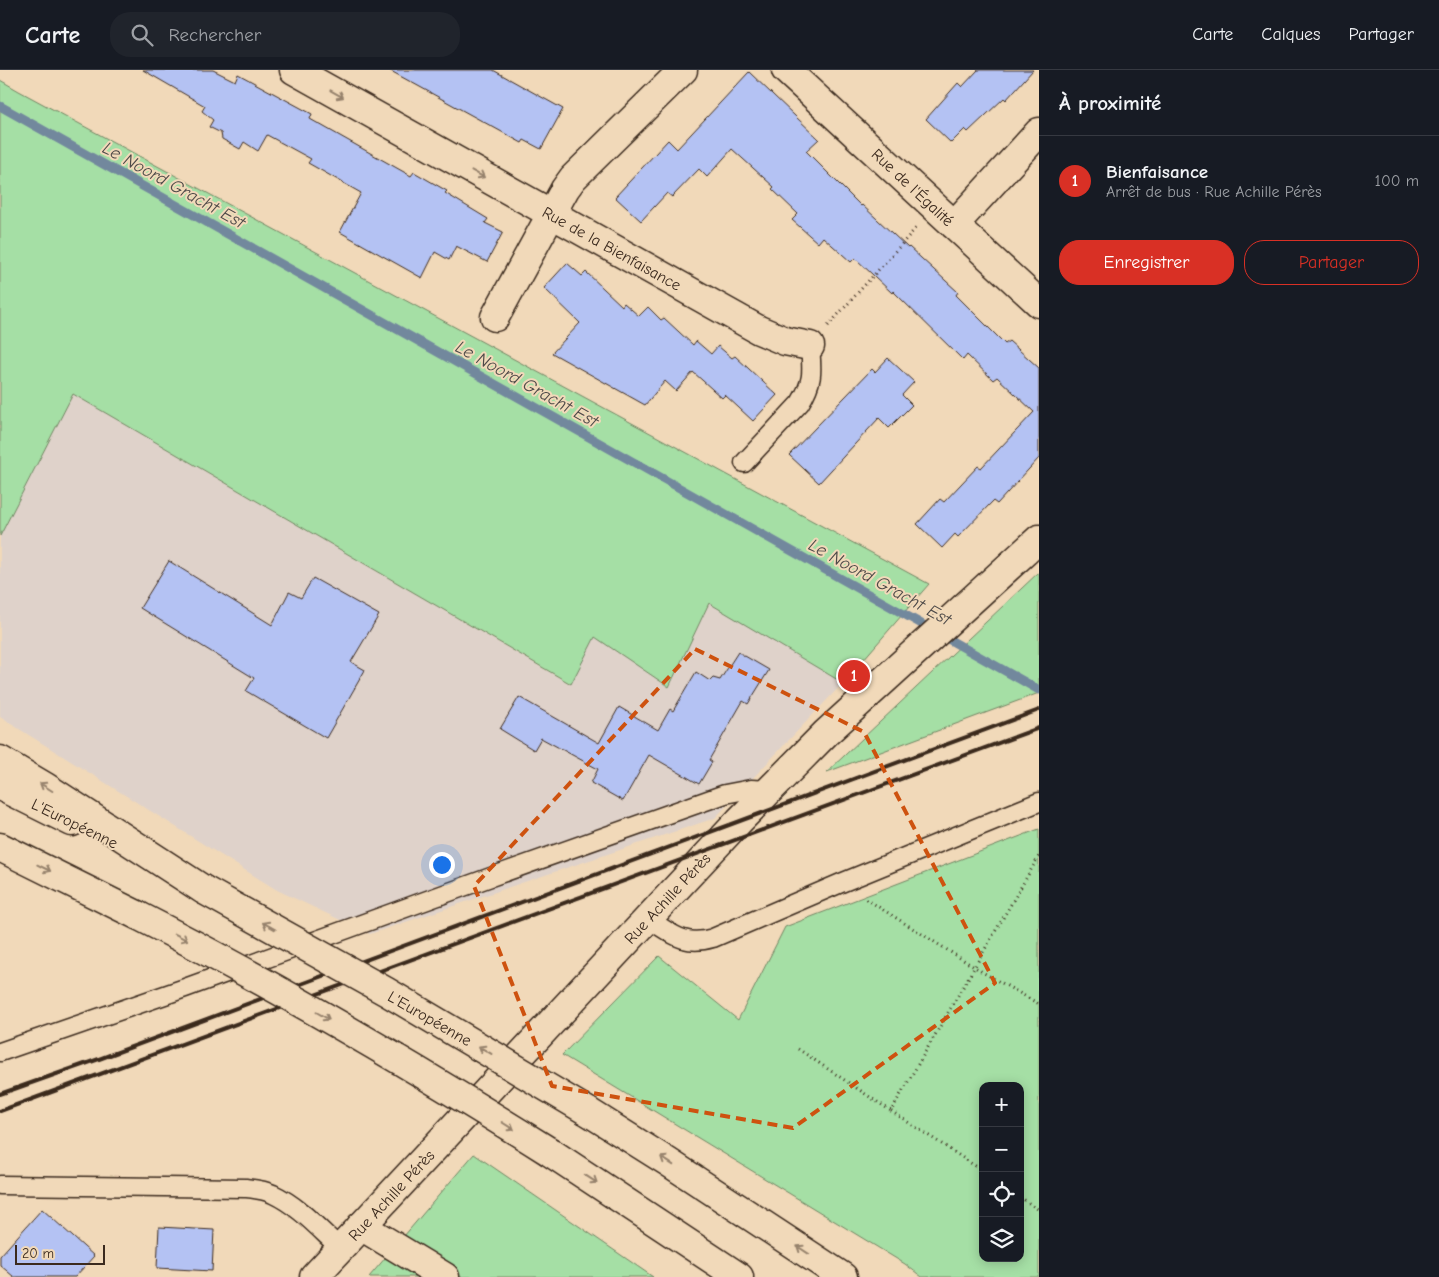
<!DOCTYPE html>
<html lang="fr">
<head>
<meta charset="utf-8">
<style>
  :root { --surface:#171b24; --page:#20242c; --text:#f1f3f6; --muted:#9ea1a6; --line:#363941; --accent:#d93025 }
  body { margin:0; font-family:"Comic Neue",sans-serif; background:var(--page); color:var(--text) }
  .controls { position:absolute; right:15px; bottom:15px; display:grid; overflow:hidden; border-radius:10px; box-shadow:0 2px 12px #0003 }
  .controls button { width:45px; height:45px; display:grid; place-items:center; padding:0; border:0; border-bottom:1px solid var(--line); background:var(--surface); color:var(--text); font:25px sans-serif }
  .scale { position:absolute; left:15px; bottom:12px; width:90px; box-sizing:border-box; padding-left:5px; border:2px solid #3b2a1e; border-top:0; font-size:14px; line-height:18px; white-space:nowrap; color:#3b2a1e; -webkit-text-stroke:4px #f1d9b9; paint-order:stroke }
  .you { position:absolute; left:441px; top:794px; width:18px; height:18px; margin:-12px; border:4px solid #fff; border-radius:50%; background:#1a73e8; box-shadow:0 0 0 8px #1a73e833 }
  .badge { display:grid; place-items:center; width:32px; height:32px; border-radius:50%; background:var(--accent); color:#fff; font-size:16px; font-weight:700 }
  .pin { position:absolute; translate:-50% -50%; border:2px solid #fff; box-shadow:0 1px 5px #0006 }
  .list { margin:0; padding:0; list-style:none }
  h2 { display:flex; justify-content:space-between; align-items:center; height:65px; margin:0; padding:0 20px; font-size:21px }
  h2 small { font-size:16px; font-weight:400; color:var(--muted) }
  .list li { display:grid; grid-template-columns:32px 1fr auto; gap:15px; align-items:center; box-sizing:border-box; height:90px; padding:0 20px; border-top:1px solid var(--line) }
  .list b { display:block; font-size:19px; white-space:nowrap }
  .list p { margin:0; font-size:16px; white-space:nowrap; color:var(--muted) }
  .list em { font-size:16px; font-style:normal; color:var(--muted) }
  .actions { display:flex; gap:10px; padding:15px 20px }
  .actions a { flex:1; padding:11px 0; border:1px solid var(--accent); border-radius:20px; text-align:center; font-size:18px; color:var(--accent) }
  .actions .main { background:var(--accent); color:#fff }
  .icon { flex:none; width:28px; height:28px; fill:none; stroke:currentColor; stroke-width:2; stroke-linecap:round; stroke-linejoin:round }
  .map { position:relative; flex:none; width:1039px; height:1207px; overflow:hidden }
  header { display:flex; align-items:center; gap:30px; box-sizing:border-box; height:70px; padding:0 25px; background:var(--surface); border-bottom:1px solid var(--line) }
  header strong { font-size:24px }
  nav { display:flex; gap:28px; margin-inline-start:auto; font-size:18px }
  .search { width:350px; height:45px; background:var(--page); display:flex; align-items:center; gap:12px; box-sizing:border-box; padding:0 18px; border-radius:20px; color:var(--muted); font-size:19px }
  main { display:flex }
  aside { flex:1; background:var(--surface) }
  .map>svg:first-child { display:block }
</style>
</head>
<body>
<header>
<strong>Carte</strong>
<div class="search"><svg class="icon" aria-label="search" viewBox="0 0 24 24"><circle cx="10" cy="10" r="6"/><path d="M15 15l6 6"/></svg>Rechercher</div>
<nav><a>Carte</a><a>Calques</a><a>Partager</a></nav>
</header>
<main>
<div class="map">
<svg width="1039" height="1207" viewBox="0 0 1039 1207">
  <rect width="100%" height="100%" fill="#f1d9b9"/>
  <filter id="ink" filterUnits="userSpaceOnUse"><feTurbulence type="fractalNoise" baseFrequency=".02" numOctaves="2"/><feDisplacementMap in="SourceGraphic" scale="10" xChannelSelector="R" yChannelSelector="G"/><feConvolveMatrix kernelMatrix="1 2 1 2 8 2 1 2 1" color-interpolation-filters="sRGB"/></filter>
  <g filter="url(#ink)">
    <path fill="#dfd2ca" d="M 73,324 L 570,614 L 595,567 L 669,617 L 709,533 L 843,613 L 715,748 L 370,864 L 277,820 L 0,647 L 0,466 Z"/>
    <path fill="#a5dfa5" stroke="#708462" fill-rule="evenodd" d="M 0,10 L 19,21 L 929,514 L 843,613 L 709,533 L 669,617 L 595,567 L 571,614 L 73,324 L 0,466 Z
      M 1039,502 L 1039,623 L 827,702 Z
      M 1039,759 L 1039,1207 L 922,1207 L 905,1194 L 562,985 L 659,886 L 738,950 L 785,857 ZM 983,1016 L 1020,1016 L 1020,1188 L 983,1188 Z
      M 474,1084 L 653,1207 L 369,1207 Z"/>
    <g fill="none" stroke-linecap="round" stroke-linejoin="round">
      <path stroke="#72889d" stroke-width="9" d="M 0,36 L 1039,620"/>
    </g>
    <path fill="#b4c2f3" stroke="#3b2a1e" d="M 143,0 L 213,0 L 235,11 L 238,4 L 312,44 L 310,49 L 363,79 L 411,106 L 414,102 L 447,121 L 445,123 L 488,149 L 485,153 L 503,162 L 487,192 L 456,176 L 449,190 L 435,182 L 422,208 L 340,162 L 361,123 L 308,93 L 311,89 L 267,65 L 258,81 L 244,72 L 240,79 L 222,69 L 221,63 L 209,57 L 213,50 L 202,41 L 205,36 Z
      M 389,0 L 493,0 L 563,39 L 541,79 L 524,70 L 522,73 Z
      M 978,0 L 1033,0 L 1006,30 L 1004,28 L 968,62 L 965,59 L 951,73 L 926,49 L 958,13 L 962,17 Z
      M 749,2 L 819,69 L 806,81 L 861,136 L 862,135 L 908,178 L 909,177 L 958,222 L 956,225 L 1005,274 L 1009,271 L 1039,298 L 1039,388 L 997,434 L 993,431 L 958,467 L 955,464 L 942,478 L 917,454 L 940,429 L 944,432 L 978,396 L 981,398 L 1034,342 L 997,307 L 993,310 L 967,285 L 963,290 L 893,221 L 892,223 L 855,188 L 851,192 L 823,167 L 818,173 L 792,150 L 798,144 L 772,119 L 774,117 L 732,79 L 707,107 L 699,99 L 672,127 L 667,123 L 641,151 L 615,127 L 668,70 L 677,79 Z
      M 567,193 L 582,206 L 586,202 L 622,236 L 624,233 L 639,246 L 648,237 L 661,250 L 664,248 L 693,275 L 696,271 L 711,284 L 718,276 L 732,288 L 735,286 L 777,325 L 753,351 L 725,325 L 722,328 L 693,302 L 676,321 L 665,311 L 645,335 L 552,283 L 580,253 L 544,218 Z
      M 888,288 L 914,312 L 902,325 L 912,335 L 889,358 L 879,348 L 819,413 L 789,385 L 872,299 L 875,302 Z
      M 169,491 L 272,555 L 289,522 L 301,528 L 313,508 L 379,545 L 351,592 L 365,600 L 326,668 L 246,621 L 254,608 L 140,538 Z
      M 738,582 L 769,600 L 748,634 L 743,631 L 709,690 L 712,692 L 699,714 L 649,685 L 623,731 L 591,713 L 598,699 L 541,668 L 534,680 L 500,659 L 519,627 L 599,673 L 619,637 L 658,660 L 670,639 L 673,641 L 696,602 L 710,611 L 713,608 L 720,610 Z
      M 42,1139 L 94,1186 L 75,1207 L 14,1207 L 0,1195 L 0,1186 Z
      M 159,1157 L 214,1160 L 212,1201 L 157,1198 Z"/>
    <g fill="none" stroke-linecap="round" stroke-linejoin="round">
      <g stroke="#3b2a1e" stroke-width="21">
        <path id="lane" d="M 744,393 L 800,333 C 814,310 812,302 810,276
          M 648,849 C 672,863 683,877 713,868 L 841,813 L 1039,732
          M 0,982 L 185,918 L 488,808 L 725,724 L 751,719 L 770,720
          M 0,1115 L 246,1118 C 255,1119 265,1120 273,1124 C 299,1136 320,1160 341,1179"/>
      </g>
      <g stroke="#3b2a1e" stroke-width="31">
        <path id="street" d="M 294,0 L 759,260 L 785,271 L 810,276
          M 786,0 L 1039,233
          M 954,155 L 1039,62
          M 495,247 L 565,119 L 573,108 L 683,0
          M 361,1156 L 445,1207"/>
      </g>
      <g stroke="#3b2a1e" stroke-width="31">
        <path id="secondary" d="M 314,1207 L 739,751 L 826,663 L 1039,469"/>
      </g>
      <g stroke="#3b2a1e" stroke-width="31">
        <path id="highway" d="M 0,690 L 44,716 L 204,820
          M 0,716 L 72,752
          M 0,777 L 137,845
          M 587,1041 L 668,1092 L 843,1207
          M 550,1082 L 739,1207"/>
      </g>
      <path stroke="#3b2a1e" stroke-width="3" stroke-dasharray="1 4" stroke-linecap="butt" d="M 828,256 L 916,158
        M 866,829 L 984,903 L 1039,934
        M 798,979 L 891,1041 L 1039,786
        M 891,1041 L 983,1101
        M 1020,1127 L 1039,1140"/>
      <use href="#lane" stroke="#f1d9b9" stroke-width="18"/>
      <use href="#street" stroke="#f1d9b9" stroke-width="28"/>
      <use href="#secondary" stroke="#f1d9b9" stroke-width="28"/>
      <use href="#highway" stroke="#f1d9b9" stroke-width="28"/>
      <path stroke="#3b2a1e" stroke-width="4" d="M 0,1024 L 99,989 L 1039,640
        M 0,1041 L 1039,658"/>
      <g stroke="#3b2a1e" stroke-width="31" stroke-linecap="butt">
        <path id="highway-bridge" d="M 204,820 L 387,922 L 587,1041
          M 137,845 C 279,917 416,998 550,1082"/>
      </g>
      <use href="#highway-bridge" stroke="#f1d9b9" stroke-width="28"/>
    </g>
    <defs><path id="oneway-shaft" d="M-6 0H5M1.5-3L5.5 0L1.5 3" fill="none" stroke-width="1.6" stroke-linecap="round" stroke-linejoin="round" transform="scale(1.25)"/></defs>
    <g stroke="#96826c">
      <use href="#oneway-shaft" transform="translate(337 24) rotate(29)"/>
      <use href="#oneway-shaft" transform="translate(478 104) rotate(29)"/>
      <use href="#oneway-shaft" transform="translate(46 717) rotate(-148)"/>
      <use href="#oneway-shaft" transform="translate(44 798) rotate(26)"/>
      <use href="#oneway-shaft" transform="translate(269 856) rotate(-151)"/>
      <use href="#oneway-shaft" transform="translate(181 867) rotate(27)"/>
      <use href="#oneway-shaft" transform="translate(323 946) rotate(30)"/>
      <use href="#oneway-shaft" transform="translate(485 980) rotate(-149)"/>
      <use href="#oneway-shaft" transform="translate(508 1056) rotate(32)"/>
      <use href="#oneway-shaft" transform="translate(667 1091) rotate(-147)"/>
      <use href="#oneway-shaft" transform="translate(591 1109) rotate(33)"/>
      <use href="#oneway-shaft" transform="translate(803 1180) rotate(-146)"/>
    </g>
  </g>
  <path fill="none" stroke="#ce520f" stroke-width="4" stroke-dasharray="10 6" stroke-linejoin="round" d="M 695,579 L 864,662 L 995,913 L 793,1058 L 552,1016 L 474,816 Z"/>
  <g text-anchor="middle" stroke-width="4" stroke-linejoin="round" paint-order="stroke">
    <g font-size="16" fill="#3b2a1e" stroke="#f1d9b9">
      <text transform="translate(913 117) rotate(43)" y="6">Rue de l'Égalité</text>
      <text transform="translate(612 178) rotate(29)" y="6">Rue de la Bienfaisance</text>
      <text transform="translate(75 753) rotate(26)" y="6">L'Européenne</text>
      <text transform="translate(667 828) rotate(-47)" y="6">Rue Achille Pérès</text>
      <text transform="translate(430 948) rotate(30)" y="6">L'Européenne</text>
      <text transform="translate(391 1125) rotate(-47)" y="6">Rue Achille Pérès</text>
    </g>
    <g font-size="18" font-style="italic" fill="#4d4948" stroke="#f1d9b9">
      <text transform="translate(174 115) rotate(29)" y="6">Le Noord Gracht Est</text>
      <text transform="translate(527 314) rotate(29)" y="6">Le Noord Gracht Est</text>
      <text transform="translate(880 512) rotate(29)" y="6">Le Noord Gracht Est</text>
    </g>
  </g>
</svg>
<div class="controls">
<button>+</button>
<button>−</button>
<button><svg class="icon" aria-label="locate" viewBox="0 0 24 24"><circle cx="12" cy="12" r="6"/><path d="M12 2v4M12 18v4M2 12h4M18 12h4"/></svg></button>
<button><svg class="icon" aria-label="layers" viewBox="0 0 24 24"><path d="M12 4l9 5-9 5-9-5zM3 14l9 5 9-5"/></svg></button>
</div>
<div class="scale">20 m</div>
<div class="you"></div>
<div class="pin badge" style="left:854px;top:606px">1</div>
</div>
<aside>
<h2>À proximité<small></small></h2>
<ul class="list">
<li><span class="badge">1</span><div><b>Bienfaisance</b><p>Arrêt de bus · Rue Achille Pérès</p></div><em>100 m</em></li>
</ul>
<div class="actions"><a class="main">Enregistrer</a><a>Partager</a></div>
</aside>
</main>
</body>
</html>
